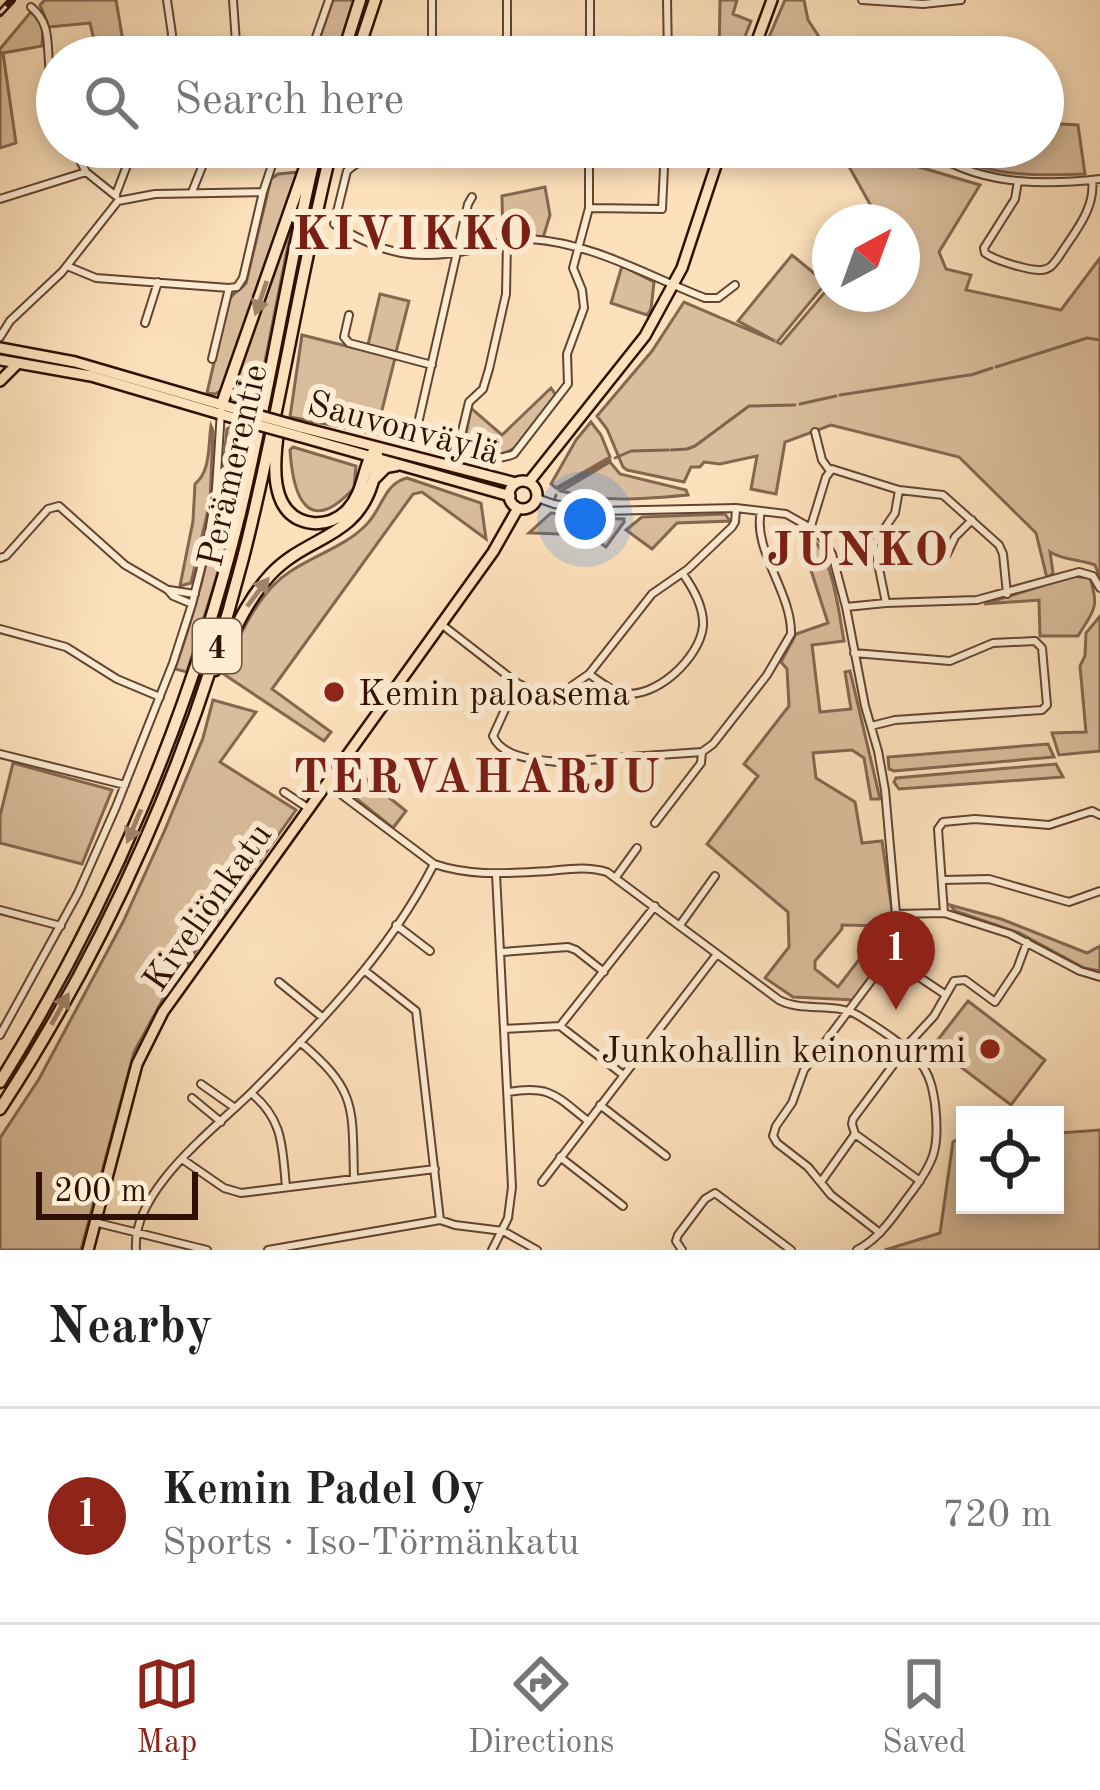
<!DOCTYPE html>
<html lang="en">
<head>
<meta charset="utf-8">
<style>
  :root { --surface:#fff; --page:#f6f6f6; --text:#222; --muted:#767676; --line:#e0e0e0; --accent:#8f2418 }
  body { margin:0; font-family:"Old Standard TT",serif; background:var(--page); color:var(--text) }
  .controls { position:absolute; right:36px; bottom:36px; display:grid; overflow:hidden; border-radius:0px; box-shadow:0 6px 18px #0003 }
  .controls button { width:108px; height:108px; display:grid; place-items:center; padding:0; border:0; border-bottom:3px solid var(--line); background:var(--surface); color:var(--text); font:60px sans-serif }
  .compass { position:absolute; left:812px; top:204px; width:108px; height:108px; border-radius:50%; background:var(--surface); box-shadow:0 6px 18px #0003; rotate:41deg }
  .scale { position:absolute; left:36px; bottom:30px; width:162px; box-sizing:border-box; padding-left:12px; border:6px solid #301002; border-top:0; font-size:33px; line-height:42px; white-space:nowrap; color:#301002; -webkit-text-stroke:9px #feecd3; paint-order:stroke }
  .you { position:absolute; left:585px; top:519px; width:42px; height:42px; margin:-30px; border:9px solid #fff; border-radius:50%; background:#1a73e8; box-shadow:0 0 0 18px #1a73e833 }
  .badge { display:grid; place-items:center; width:78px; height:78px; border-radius:50%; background:var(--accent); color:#fff; font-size:39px; font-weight:700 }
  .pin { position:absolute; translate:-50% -99px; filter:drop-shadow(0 3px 6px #0008) }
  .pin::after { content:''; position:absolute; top:63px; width:42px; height:36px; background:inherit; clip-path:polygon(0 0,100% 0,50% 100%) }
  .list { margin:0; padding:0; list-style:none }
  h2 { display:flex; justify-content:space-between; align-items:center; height:156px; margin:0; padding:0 48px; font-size:51px }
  h2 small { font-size:39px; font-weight:400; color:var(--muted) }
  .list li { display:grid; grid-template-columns:78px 1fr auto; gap:36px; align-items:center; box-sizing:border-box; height:216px; padding:0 48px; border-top:3px solid var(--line) }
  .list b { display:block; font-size:45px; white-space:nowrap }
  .list p { margin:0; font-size:39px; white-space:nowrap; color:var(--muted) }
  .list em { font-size:39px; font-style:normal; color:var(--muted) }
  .icon { flex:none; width:66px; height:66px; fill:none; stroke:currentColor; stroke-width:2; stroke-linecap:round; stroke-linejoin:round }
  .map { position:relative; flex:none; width:1100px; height:1250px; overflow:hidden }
  .search { position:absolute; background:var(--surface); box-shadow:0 6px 18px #0003; left:36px; right:36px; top:36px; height:132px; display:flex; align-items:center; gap:30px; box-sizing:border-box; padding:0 42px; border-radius:66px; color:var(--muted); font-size:45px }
  .sheet { height:372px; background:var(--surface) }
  nav { display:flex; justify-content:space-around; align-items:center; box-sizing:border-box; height:168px; border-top:3px solid var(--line); background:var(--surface); font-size:33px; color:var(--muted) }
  nav a { display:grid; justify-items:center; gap:6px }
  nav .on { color:var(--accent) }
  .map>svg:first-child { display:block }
</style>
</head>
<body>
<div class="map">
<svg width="1100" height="1250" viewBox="0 0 1100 1250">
  <rect width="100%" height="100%" fill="#fde1bc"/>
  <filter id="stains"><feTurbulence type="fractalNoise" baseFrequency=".00167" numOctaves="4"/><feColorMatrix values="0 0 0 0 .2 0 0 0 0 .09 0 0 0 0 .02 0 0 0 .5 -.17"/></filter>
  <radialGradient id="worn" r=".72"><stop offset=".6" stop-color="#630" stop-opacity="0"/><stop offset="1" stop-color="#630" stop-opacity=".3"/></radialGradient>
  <path fill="#dabd9c" stroke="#85664f" stroke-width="3" d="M 45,0 L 116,0 L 124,47 L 120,57 L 98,57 L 90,23 L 49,27 L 40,5 Z
    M 333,0 L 355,0 L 336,57 L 313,57 Z
    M 720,0 L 737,0 L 733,14 L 751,21 L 737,57 L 719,57 Z
    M 785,0 L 804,0 L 808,20 L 822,41 L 829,42 L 828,57 L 761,56 Z
    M 30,13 L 34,14 L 43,27 L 42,46 L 3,53 L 16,143 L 0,148 L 0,49 Z
    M 1043,123 L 1078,125 L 1085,174 C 1032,176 982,177 935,147 L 1043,147 Z
    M 838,147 L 917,147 L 932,160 L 931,163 L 887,149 L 892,159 L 980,185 L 939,252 L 946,269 L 971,275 L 966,290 L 1061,310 L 1100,258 L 1100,578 L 1095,565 C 1079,559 1065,561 1050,552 L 1053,573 L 1047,578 L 1036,533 L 959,457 L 831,425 L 785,442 L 776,494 L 751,489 L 757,456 L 720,464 L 704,462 L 700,467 L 691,467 L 684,482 L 627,470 L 623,467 L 607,429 L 597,416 L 652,351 L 684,302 L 775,341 L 738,321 L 792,255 L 826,283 L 777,342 L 781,344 L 830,286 L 830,294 L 902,294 L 902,222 L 880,222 Z
    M 299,172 L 222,390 L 215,394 L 207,393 L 228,302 C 232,292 240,291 246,283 L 271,179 L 278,174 Z
    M 545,187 L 550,215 L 543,238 L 503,237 L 502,196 Z
    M 291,220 L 293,220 L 256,407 L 237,401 L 229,396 Z
    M 622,266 L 654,282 L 651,309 L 647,315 L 611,303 Z
    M 380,294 L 409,301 L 396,352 L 368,345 Z
    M 302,335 L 395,358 L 376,434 L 290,417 Z
    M 551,388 L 555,394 L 553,400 C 527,434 512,474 464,444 L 471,408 L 502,435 Z
    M 591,422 L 601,435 L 610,457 L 556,488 L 551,484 L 576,440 Z
    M 235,424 L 252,428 L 216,579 L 187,672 L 175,669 C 203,589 218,523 226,439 L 227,429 Z
    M 211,426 L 213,431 L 210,502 L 191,583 L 180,586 L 193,521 L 195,484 C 211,471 208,445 211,426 Z
    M 293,447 L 356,466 L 354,488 C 308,538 293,497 290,450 Z
    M 610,462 L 620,474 L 686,490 L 688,495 C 644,499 604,503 561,491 Z
    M 407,478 L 481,503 L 486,539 L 422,492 L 413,494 L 272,689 L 331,732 L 324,741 L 222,673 C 239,638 257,592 291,571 C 315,555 345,546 365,526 C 383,509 383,484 407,478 Z
    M 551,513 L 594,518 L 624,519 L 624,522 L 606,547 L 588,535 L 529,533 Z
    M 725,514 L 730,521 L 677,523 L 652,549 L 626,530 L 642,517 Z
    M 798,530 C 832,538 838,610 844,641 L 812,645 L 820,712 L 851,709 L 845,672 L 850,671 L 880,799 L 871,799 L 864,758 L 852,750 L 813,753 L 816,778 L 855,802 L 862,843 L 882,841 L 893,917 L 887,926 L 842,925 L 842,929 L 815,961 L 815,969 L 838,987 L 871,944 L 888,949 L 854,1000 L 793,997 L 765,978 L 789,947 L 788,912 L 707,844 L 758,776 L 744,764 L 789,706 L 787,669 L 781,662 L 796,634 L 828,623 Z
    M 1074,576 L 1090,578 C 1100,609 1093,611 1078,636 L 1040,636 L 1039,600 L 984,604 Z
    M 1100,616 L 1100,751 L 1059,755 L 1052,733 L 1086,732 L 1080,666 L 1085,656 L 1086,633 Z
    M 213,700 L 256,712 L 220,762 L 296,810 L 201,943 L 163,999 L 134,1052 L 81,1250 L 0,1250 L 0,1138 L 39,1079 L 123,922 L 164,832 L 203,738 Z
    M 1048,744 L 1054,757 L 894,771 L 889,769 L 888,757 Z
    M 13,763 L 112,790 L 82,864 L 0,843 L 0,816 Z
    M 1056,764 L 1063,777 L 899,789 L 894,782 L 896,778 Z
    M 365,778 L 406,811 L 393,828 L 344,789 L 344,784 Z
    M 950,905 L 1001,919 L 1087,953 L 1100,946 L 1100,971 L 1084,968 L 1019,933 L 955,911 Z
    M 968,1001 L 1045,1060 L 1011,1105 L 933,1046 Z
    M 1055,1123 L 1060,1133 L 1100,1130 L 1100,1250 L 885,1250 L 940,1233 L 953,1142 L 964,1136 L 965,1205 L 1055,1205 Z"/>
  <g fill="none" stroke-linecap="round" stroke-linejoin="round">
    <path stroke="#81634c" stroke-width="3" d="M 996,367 L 1087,338 L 1100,340
      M 971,375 L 992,368
      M 840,395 L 969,375
      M 800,404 L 836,396
      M 671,450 L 687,449 L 695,446 L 749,406 L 795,405
      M 615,458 L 631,451 L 668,450
      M 558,489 L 610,460
      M 555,498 L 556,495"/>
    <g stroke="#634430" stroke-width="10">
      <path id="minor" d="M 167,0 L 172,34 L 169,57
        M 233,0 L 237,57
        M 432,0 L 432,57
        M 507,0 L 507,57
        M 667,0 L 668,57
        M 862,0 L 923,4 L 961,0
        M 31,7 C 50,23 47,40 49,63 C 50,77 54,90 57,104
        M 309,57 L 329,0
        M 590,57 L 590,0
        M 73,147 L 86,172 L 116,196
        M 437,147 C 407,151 369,150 347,171 L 334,224 C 383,255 418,262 475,249 C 492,245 512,238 530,239 C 593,243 648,276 705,298 L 718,298 L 735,285
        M 925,147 C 974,185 1041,186 1100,179
        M 1018,181 L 1015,199 L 984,248 L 985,253 C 994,260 1029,271 1042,270 C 1051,269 1053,264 1058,258 C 1073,234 1096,209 1092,180
        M 192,192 L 210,147
        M 116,194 L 134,147
        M 472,197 L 468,204 L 417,428 C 442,443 485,467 514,454 L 568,384 L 567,354 L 584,308 L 582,290 L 573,268 L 589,208 L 589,147
        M 0,199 L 86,172
        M 590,208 L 662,209 L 665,147
        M 67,266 L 96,278 L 229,288
        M 229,288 L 237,287 L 243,278 L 263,192 L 278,147
        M 349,315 L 344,337 L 349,343 L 432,365
        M 145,323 L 158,282
        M 0,337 L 10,321 L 62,272 L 118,201 L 155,194 L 263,192
        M 212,359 L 229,288
        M 815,432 L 822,460 L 830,471
        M 458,448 L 469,402 L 483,389 L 489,369 L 506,294 L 507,242
        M 537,498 L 554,504 L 599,511 L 736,508 L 786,514 L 818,532 L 832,554 L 846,607 L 865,706 L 878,751 L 885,790 L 897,925 L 889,957 L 804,1070 L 792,1103 L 776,1126 L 773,1136 L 777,1143 L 808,1167 L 831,1195 L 880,1233
        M 811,526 L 826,477 L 832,469 L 899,490 L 943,495 L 999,545 L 1003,554 L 1007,594
        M 947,554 L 955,537 L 972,520
        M 0,558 L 6,556 L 48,509 L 59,506 L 125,565 L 168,590 L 173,596 L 192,604
        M 169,590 L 195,594
        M 886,603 L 874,544 L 895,513 L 899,490
        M 846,607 L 886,603 L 977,600 L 1079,572 L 1093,576 L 1100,588
        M 441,624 L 517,683 L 544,696 L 560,694 L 589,674 L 652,594 L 688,569 L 732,527 L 735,522 L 736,509
        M 0,629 L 66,647 L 117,679 L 160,697
        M 854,653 L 950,661 L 993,643 L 1035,641 L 1042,648 L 1047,705 L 1042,710 L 895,720 L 871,726
        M 589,674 C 599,681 611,691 622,693 C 655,700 700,658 703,626 C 704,608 693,588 683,574
        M 517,683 L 493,736 C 502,758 537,760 559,762 L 702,752
        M 702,752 L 713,744 L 767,675 L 791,634 C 792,592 752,550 761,511
        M 0,754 L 125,785
        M 326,783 L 434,864 C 473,877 509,873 549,871 C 569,869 587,866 607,872 L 779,1000 C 804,1013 835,1001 859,1016 C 880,1029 910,1048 924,1068 C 931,1079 933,1091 935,1104 C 940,1148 935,1162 908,1197 C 893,1217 880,1238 857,1250
        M 284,792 L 308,808
        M 655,823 L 701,763 L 702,752
        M 616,877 L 637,848
        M 943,880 L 989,879 L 1069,902 L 1100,891
        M 0,910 L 61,926
        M 944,913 L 938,829 L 943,822 L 975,819 L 1049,825 L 1092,811 L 1100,815
        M 896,914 L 944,913 L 1010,934 L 1080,971 L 1100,977
        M 396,925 L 430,951
        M 680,925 L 715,876
        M 502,952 L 568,947 L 576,950 L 604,972
        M 889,957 L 946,995
        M 364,970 L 416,1011 L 440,1220
        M 279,982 L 322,1017
        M 560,1026 L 655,906
        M 504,1029 L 560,1026 L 622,1074
        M 0,1035 L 78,893 L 116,807 L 173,663 L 192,604 L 208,540 L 216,489 L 221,411
        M 300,1042 C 358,1091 352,1107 354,1179
        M 201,1084 L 235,1108
        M 508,1092 C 551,1085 556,1096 588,1121
        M 251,1093 C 284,1120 282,1147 286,1187
        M 192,1098 L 221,1122
        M 600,1105 L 666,1156
        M 855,1134 L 920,1181
        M 560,1157 L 623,1206
        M 182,1159 L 224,1188 L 241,1193 L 435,1169
        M 542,1182 L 717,954
        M 821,1182 L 855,1134 L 852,1124 L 853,1119 L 911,1041 L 934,1016 L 954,981 L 965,980 L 995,1002 L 1017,969 L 1027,942
        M 94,1222 L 207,1250
        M 136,1250 C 131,1190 216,1128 254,1090 C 287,1057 319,1023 350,987 C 381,951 412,907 434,864
        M 268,1250 L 440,1220 L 455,1225 L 503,1231 L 537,1250
        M 492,1250 L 508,1218 L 512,1187 L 496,874
        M 682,1250 L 676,1241 L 678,1235 L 705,1199 L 715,1193 L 791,1250"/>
    </g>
    <g stroke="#301002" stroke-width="14">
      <path id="major" d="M 751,57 L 772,0
        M 0,348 L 75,362 L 236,409
        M 0,360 L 91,376 L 237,419
        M 0,381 L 17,364
        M 300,427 L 516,483
        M 298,436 L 510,496
        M509 495a14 14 0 1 1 28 0a14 14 0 1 1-28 0Z
        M 529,482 L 645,336 L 682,268 L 722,147
        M 88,1250 L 137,1064 L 163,1012 L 493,552 L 518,508"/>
    </g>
    <g stroke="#301002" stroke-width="15">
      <path id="highway" d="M 342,57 L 360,0
        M 356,57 L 375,0
        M 222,404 L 307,162
        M 279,425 C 274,458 266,518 313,523 C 326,524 339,519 348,509 C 365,491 362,466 376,448
        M 375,478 L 386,467 L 397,465
        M 215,670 C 232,637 245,602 271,574 C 307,536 355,539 372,484 C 376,471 379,462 376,448
        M 0,1082 C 109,907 191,713 240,513 C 269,392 288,268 317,147
        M 0,1109 C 109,942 193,752 243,558 C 278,422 298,283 332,147"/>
    </g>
    <use href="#minor" stroke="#feecd3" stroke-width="6"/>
    <use href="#major" stroke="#fde1bc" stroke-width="9"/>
    <use href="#highway" stroke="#fde1bc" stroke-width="10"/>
    <g stroke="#301002" stroke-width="8">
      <path id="rail" d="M 0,13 L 12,0"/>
    </g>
    <use href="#rail" stroke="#feecd3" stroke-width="3" stroke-dasharray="9" stroke-linecap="butt"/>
    <g stroke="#301002" stroke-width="14" stroke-linecap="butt">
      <path id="major-bridge" d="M 236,409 L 300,427
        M 237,419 L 298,436"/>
    </g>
    <use href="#major-bridge" stroke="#fde1bc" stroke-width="9"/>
  </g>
  <defs><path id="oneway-solid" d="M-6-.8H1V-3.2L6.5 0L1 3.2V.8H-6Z" transform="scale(3)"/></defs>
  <g fill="#a18368">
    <use href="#oneway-solid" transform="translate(261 298) rotate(109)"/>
    <use href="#oneway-solid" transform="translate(258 592) rotate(-53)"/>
    <use href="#oneway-solid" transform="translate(134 826) rotate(113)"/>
    <use href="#oneway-solid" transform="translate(60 1009) rotate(-61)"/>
  </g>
  <g fill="#8f2418" stroke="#feecd3" stroke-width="4.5">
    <circle cx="334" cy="692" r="12"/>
    <circle cx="990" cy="1049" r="12"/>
  </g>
  <g text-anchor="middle" stroke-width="12" stroke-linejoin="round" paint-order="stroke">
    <rect fill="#feecd3" stroke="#6e5241" stroke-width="3" x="193" y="619" width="48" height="54" rx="9"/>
    <g font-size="33" font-weight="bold" fill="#301002">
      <text x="217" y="658">4</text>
    </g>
    <g font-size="36" fill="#301002" stroke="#feecd3">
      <text transform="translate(404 426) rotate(15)" y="13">Sauvonväylä</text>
      <text transform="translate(231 465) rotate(-77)" y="13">Perämerentie</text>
      <text transform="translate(206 906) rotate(-55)" y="13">Kiveliönkatu</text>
    </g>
    <g font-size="36" fill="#301002" stroke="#feecd3" text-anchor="start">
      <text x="358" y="705">Kemin paloasema</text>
      <text x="966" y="1062" text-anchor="end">Junkohallin keinonurmi</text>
    </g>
    <g font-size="48" font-weight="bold" letter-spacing="3" fill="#7a1f14" stroke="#feecd3">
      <text x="414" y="249">KIVIKKO</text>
      <text x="859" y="565">JUNKO</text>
      <text x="478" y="792">TERVAHARJU</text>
    </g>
  </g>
  <rect width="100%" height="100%" filter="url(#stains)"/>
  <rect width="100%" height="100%" fill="url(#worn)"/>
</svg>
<div class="controls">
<button><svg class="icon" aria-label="locate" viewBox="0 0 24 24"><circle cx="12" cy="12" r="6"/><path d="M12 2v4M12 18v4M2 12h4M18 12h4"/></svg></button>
</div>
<svg class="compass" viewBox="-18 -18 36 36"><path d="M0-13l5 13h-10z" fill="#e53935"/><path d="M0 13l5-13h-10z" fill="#767676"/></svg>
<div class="scale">200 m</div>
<div class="you"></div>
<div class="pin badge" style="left:896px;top:1010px">1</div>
<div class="search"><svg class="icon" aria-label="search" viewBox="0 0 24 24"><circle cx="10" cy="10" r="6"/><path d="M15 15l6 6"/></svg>Search here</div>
</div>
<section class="sheet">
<h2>Nearby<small></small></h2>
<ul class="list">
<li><span class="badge">1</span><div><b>Kemin Padel Oy</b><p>Sports · Iso-Törmänkatu</p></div><em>720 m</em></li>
</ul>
</section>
<nav>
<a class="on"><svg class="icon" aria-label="map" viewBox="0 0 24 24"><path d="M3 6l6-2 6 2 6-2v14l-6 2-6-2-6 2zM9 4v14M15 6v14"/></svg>Map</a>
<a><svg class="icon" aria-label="directions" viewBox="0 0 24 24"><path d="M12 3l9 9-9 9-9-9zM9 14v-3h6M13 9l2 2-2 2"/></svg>Directions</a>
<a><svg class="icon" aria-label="saved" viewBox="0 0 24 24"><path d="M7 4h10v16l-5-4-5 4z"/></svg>Saved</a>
</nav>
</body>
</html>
